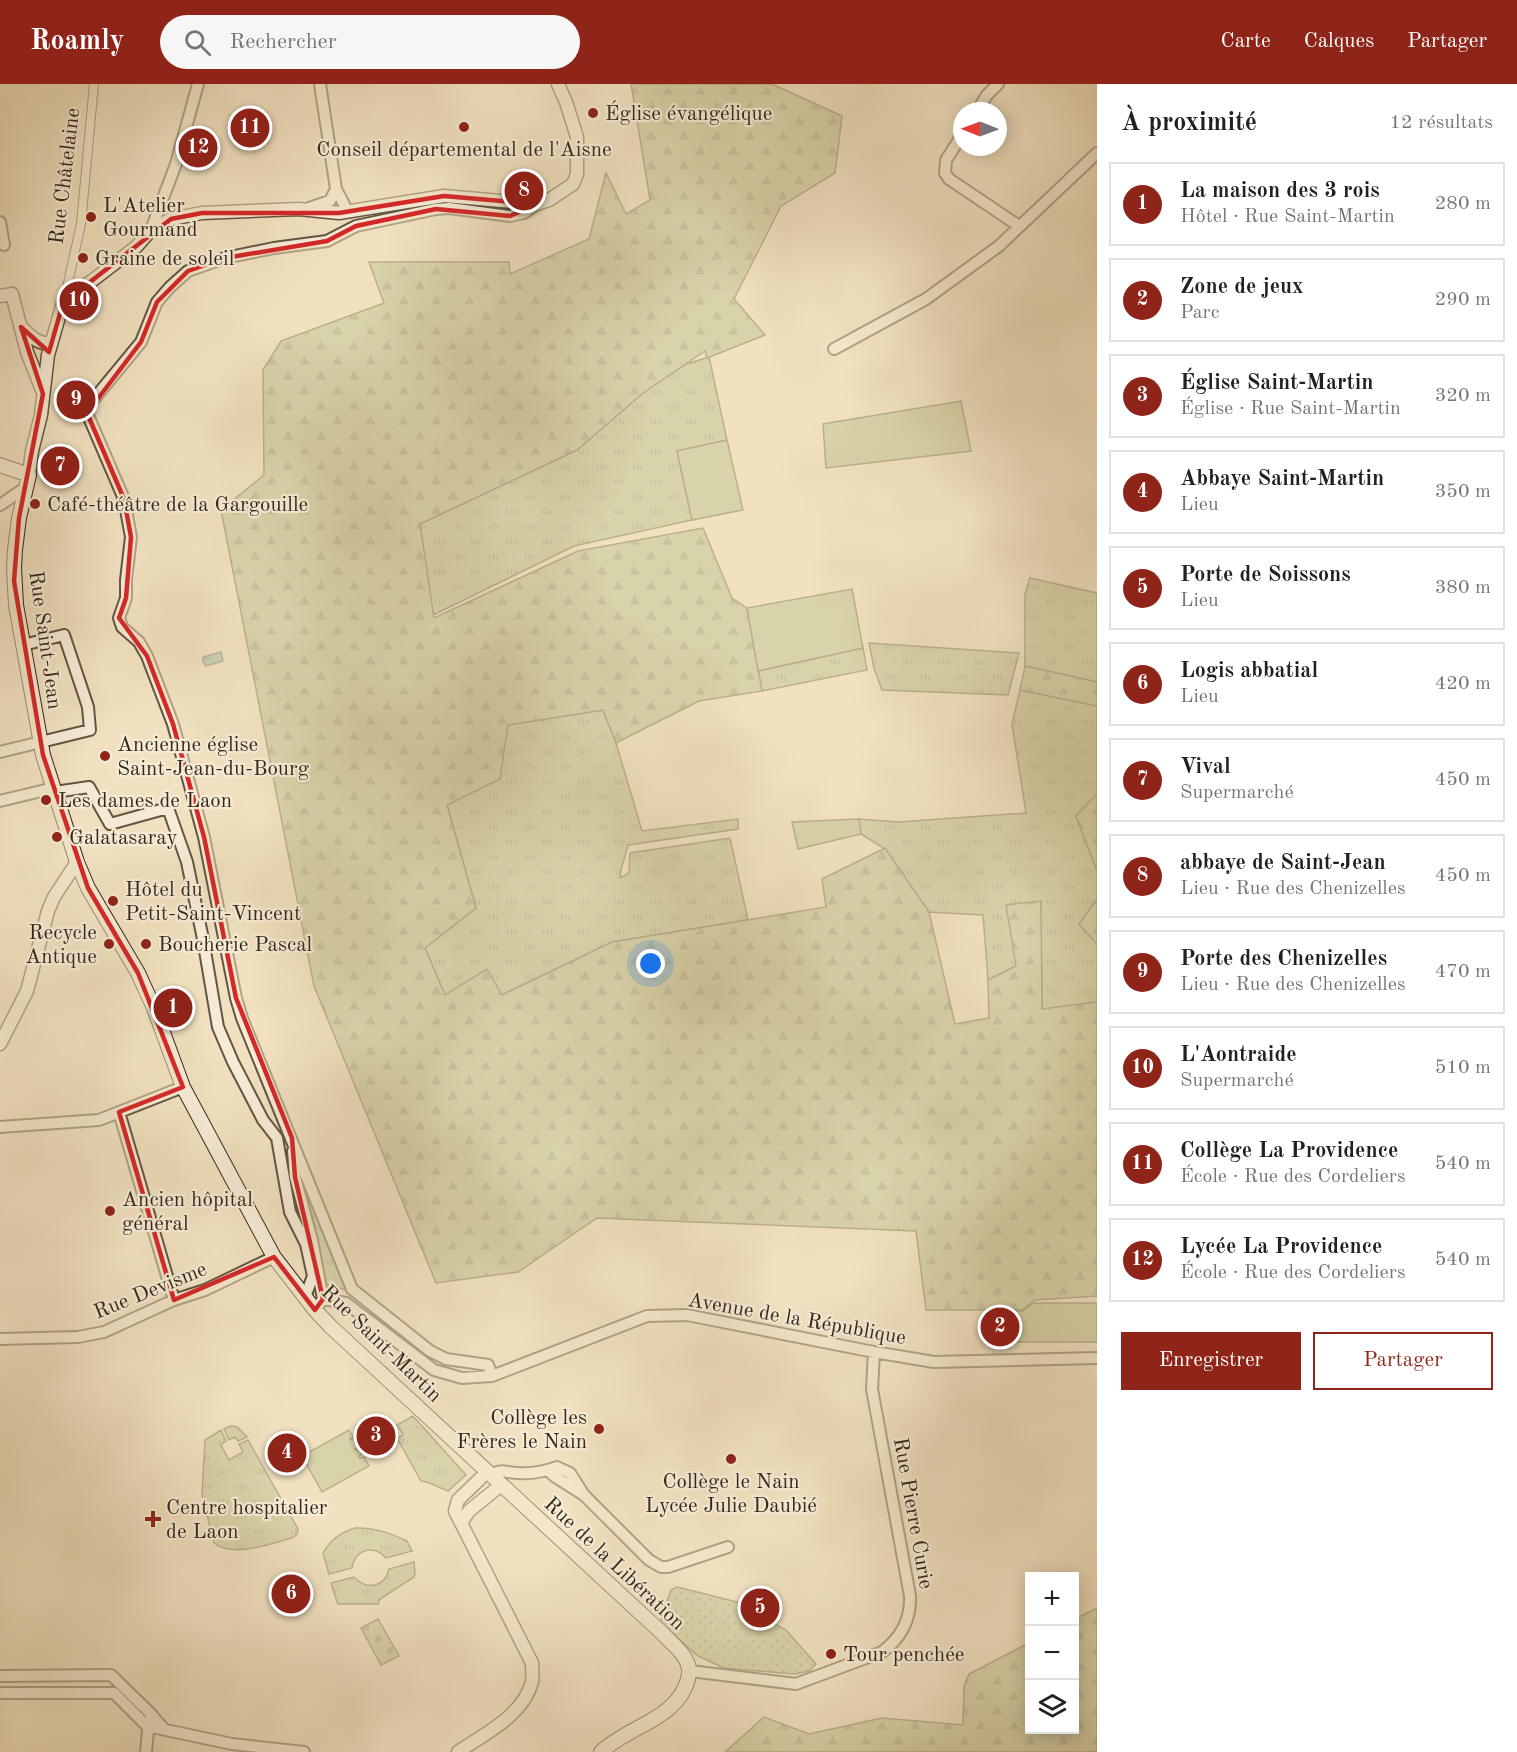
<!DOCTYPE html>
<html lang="fr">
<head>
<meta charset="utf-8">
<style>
  :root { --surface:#fff; --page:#f6f6f6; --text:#202124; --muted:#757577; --line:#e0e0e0; --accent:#8f2418 }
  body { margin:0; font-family:"Old Standard TT",serif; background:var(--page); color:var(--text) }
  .controls { position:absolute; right:18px; bottom:18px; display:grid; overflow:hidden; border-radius:0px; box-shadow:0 3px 15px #0003 }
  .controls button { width:54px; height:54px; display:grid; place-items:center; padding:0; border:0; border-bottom:2px solid var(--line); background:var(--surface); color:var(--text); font:30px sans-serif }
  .compass { position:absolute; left:953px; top:18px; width:54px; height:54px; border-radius:50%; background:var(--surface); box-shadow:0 3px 15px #0003; rotate:271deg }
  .you { position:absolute; left:651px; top:880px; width:21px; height:21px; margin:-15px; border:4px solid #fff; border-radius:50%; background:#1a73e8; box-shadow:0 0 0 9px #1a73e833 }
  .badge { display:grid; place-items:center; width:39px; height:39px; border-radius:50%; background:var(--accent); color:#fff; font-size:20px; font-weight:700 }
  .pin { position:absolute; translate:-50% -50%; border:3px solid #fff; box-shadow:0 2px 6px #0006 }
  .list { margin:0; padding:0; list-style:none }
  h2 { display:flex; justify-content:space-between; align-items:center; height:78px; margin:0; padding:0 24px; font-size:26px }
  h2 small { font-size:20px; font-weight:400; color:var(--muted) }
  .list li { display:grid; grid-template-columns:39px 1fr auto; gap:18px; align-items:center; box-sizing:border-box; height:84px; margin:0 12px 12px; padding:0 12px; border:2px solid var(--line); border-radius:0px }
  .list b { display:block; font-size:22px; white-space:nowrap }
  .list p { margin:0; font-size:20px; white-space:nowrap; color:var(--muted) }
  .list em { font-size:20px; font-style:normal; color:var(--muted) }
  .actions { display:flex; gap:12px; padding:18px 24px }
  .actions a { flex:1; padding:14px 0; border:2px solid var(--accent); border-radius:0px; text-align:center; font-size:21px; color:var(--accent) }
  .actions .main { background:var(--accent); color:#fff }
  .icon { flex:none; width:33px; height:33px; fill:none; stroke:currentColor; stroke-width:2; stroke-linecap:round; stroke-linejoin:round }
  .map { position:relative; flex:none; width:1097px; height:1668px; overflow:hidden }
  header { display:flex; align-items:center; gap:36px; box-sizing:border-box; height:84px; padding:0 30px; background:var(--accent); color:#fff }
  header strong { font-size:28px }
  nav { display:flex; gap:33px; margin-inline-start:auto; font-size:21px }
  .search { width:420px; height:54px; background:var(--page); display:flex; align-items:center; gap:15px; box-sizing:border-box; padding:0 21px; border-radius:33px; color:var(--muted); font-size:22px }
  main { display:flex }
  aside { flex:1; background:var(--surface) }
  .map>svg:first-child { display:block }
</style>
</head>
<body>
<header>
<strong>Roamly</strong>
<div class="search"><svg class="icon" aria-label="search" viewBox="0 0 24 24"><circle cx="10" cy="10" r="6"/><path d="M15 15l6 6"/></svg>Rechercher</div>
<nav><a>Carte</a><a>Calques</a><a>Partager</a></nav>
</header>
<main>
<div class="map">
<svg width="1097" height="1668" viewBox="0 0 1097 1668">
  <defs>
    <pattern id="grass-tufts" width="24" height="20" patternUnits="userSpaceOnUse" patternTransform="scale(1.5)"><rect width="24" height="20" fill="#bdc290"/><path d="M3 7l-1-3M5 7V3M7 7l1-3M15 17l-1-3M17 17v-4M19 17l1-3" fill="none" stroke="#9a9e75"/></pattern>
    <pattern id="forest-firs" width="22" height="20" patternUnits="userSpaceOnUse" patternTransform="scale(1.5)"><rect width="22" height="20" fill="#bdc290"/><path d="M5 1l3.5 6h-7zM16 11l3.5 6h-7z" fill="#9a9e75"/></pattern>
    <pattern id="cemetery-stones" width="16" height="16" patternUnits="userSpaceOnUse" patternTransform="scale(1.5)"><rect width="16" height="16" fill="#bdc290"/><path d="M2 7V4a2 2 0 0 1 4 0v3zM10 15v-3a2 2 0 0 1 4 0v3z" fill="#9a9e75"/></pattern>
    <pattern id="park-dots" width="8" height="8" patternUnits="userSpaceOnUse" patternTransform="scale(1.5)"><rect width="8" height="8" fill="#bdc290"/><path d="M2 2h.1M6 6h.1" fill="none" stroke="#9a9e75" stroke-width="1.8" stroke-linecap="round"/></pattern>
    <pattern id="water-ripples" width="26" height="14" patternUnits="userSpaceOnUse" patternTransform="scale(1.5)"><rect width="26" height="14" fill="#9cbeac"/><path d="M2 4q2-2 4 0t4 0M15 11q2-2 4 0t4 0" fill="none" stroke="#809a8b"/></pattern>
  </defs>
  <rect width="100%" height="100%" fill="#f1e1c0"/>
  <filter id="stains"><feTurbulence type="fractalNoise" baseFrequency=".00333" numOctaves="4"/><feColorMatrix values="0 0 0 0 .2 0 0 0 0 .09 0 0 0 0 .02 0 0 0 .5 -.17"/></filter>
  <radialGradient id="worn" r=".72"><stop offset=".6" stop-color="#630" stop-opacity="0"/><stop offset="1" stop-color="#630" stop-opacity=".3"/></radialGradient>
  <path fill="url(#grass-tufts)" stroke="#787454" stroke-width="1.5" d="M 709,273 L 727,356 L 677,367 L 692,436 L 574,462 L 433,531 L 420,440 L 577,366 L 643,309 L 686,280 Z
    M 1030,494 L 1097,509 L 1097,598 L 1025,582 L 1025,510 Z
    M 869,559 L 1019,569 L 1008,611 L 882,606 L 874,584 Z
    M 863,564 L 867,586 L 762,607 L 758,587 Z
    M 1020,606 L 1097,622 L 1097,710 L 1076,732 L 1097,787 L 1097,815 L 1079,840 L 1097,860 L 1097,918 L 1042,926 L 1041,817 L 1016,882 L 988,896 L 983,831 L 929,828 L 885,765 L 861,750 L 859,735 L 899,738 L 1026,729 L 1012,640 Z
    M 603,626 L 616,659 L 642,747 L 738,735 L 738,745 L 628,761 L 621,786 L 620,794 L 629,789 L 630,769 L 730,754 L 748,836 L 612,858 L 502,911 L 445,911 L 425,864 L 476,824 L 447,720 L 500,695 L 507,641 Z
    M 301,1088 L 338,1185 L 348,1203 L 346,1206 L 326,1200 L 297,1089 Z
    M 413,1332 L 466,1391 L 448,1407 L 427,1398 L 421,1397 L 397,1354 L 402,1352 L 403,1350 L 397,1341 Z
    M 231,1342 L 237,1343 L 247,1353 L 238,1357 L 235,1353 L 229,1356 L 224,1345 Z
    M 221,1346 L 226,1357 L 221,1361 L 229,1376 L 243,1368 L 239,1360 L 248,1356 L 298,1445 L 297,1450 L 292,1454 C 271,1460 232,1474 214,1459 L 202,1411 L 205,1356 Z
    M 355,1444 C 374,1443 390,1449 407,1457 L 412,1467 L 386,1474 C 374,1460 355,1465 352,1484 L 329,1490 L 323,1469 C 331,1455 340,1449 355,1444 Z
    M 414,1478 L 415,1488 L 414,1493 L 380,1515 L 378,1520 L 338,1520 L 337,1518 L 331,1499 L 354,1493 C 367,1507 385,1503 389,1485 Z"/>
  <path fill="url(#forest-firs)" stroke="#787454" stroke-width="1.5" d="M 631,0 L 772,0 L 842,32 L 835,89 L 781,122 L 734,215 L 765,251 L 707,274 L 705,267 L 643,309 L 577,366 L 420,440 L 434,534 L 578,467 L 703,444 L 732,514 L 747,524 L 762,607 L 699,617 L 616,659 L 603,626 L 508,641 L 500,695 L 447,721 L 476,824 L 425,864 L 445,911 L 487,885 L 502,911 L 612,858 L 826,823 L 822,795 L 885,764 L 929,828 L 955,940 L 989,934 L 988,896 L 1016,882 L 1006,821 L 1041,817 L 1042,925 L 1097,918 L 1097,1212 L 1035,1216 L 1022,1226 L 926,1226 L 916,1147 L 597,1134 L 518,1188 L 436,1199 L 314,902 L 221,426 L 264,391 L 263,286 L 281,257 L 384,219 L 369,178 L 509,178 L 510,190 L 589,155 L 606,89 L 626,130 L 650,116 Z
    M 1025,582 L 1097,598 L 1097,622 L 1020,606 Z
    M 1097,710 L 1097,787 L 1076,732 Z
    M 1097,815 L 1097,860 L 1079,840 Z
    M 1097,1524 L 1097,1668 L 725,1668 L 764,1633 L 809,1650 L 882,1634 L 963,1641 L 964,1602 L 969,1590 L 1029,1559 L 1030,1646 L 1074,1646 L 1075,1535 Z"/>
  <path fill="url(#cemetery-stones)" stroke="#787454" stroke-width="1.5" d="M 378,1535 L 399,1572 L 381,1581 L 361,1544 Z"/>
  <path fill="url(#park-dots)" stroke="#787454" stroke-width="1.5" d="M 986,1228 L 1015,1228 L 1015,1259 L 985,1259 Z
    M 677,1503 L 749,1521 L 741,1535 L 755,1542 L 759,1542 L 763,1534 L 786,1546 L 816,1580 L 809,1587 L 795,1590 L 724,1584 L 698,1572 L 660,1539 L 671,1506 Z"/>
  <path fill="#bdc290" stroke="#787454" stroke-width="1.5" d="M 961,317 L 971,367 L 826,384 L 823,340 Z
    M 727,356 L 743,426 L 692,436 L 677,367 Z
    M 852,505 L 863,564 L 758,587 L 747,524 Z
    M 859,735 L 861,750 L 798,765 L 792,738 Z
    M 1033,1219 L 1097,1219 L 1097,1258 L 1017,1258 L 1016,1227 L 1023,1227 Z
    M 349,1346 L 353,1353 L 350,1355 L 350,1356 L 354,1355 L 358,1362 L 355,1365 L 356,1366 L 359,1365 L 362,1370 L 359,1372 L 360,1374 L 364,1373 L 369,1382 L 322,1408 L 302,1372 Z"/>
  <path fill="url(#water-ripples)" stroke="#728271" stroke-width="1.5" d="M 221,568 L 223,577 L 206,582 L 203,578 L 203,573 Z"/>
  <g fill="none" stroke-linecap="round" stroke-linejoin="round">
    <g stroke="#625643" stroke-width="10">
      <path id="pedestrian" d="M 64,217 L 81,140 L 94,0"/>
    </g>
    <g stroke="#625643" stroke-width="14">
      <path id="minor" d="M 320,0 L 336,105 L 348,128
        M 977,27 L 987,11 L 998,0
        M 962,51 L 946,76 L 945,89 L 949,95 L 1019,142
        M 309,124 L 330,117 L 336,105
        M 0,138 L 4,161
        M 151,146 L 176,80 L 198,0
        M 834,265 L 926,215 L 999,162 L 1097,69
        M 0,421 L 25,404
        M 0,668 L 90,646 L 88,623 L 64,551 L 23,561
        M 55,708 L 89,703 L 110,740 L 168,724 L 187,778 L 203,855 L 218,943 L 233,978 L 263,1036 L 277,1054 L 290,1128 L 306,1160 L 313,1192 L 305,1213
        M 0,717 L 54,704
        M 119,1028 L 174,1216
        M 0,1043 L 99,1036 L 183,1003
        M 293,1067 L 295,1093 L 312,1156 L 323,1215
        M 315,1226 L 323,1215 L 346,1219 L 434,1286 L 462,1294 L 492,1292 L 647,1232 L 687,1231 L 874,1268 L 934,1278 L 1097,1274
        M 0,1255 L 78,1253 L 104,1248 L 174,1216 L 205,1206 L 274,1173
        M 492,1292 L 488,1281 L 446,1275 L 430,1267 L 352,1205 L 242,934 L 236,914 L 204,753 L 173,640 L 147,572 L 139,558 L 122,543 L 119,534 L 126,514 L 126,496 L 131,453 L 124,415 L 87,329 L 89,321 L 141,258 L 157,218 L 170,203 L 188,187 L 225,174 L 274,164 L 327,157 L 356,142 L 436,125 L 449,124 L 510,132 L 524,129 L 537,120
        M 548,1386 L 554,1392 L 584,1411 L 649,1476 L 661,1483 L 668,1483 L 728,1463
        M 490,1391 C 504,1384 505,1389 518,1389 C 531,1390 546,1387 557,1383 L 570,1389 L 582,1408
        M 690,1587 L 796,1600 L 882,1568 C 901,1554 911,1536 910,1512 L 872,1305 L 874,1268
        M 0,1592 L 111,1591 L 150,1629 L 164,1645
        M 0,1609 L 114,1609 L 147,1642 L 232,1660 L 304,1668
        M 146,1668 L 149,1636"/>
    </g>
    <g stroke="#625643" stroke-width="15">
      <path id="tertiary" d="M 0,212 L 12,210 L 27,268 L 42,306
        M 21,243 C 31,252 38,261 51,259
        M 29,391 L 32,367 L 41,331 L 48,271 L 63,219 L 136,163 L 151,146 L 171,135 L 202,129 L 299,125 L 339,129 L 444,112 L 537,120 L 549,116 L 573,100 L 577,90 L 577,53 L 566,18 L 558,0
        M 0,960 L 27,907 L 48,827 L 54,813 L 77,778
        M 461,1439 L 469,1427 L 501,1401
        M 458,1668 C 484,1650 523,1632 532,1598 C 533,1593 532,1585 532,1579 L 455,1427 L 458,1416 L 487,1388"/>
    </g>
    <g stroke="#332719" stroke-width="16">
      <path id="secondary" d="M 0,381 L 29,391 L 19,434 L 15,466 L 14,484 L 16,521 L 43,671 L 77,778 L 88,804 L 138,889 L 154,924 L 183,1003 L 274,1173 L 315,1226 L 330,1242 L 662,1549 C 671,1559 688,1571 689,1586 C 690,1588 688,1593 688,1595 C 678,1635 628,1642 601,1668"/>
    </g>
    <use href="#pedestrian" stroke="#f6ecd6" stroke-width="8"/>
    <use href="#minor" stroke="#f6ecd6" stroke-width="10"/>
    <use href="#tertiary" stroke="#f6ecd6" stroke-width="12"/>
    <use href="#secondary" stroke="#f6ecd6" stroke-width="14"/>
  </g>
  <path d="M0 0H1097V1668H0ZM 444,112 L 537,120 L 510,132 L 436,125 L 356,142 L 327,157 L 225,174 L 188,187 L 157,218 L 141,258 L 87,329 L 124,415 L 131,453 L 126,514 L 119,534 L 147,572 L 173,640 L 204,753 L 236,914 L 292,1054 L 295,1093 L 323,1215 L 315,1226 L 274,1173 L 174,1216 L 119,1028 L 183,1003 L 138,889 L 88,804 L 43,671 L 14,497 L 19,434 L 43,310 L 21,243 L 49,268 L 63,219 L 171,135 L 202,129 L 339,129 Z" fill="#f1e1c0" fill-opacity=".55" fill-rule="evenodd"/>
  <path fill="none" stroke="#d62828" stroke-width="4.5" stroke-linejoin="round" d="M 444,112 L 537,120 L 510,132 L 436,125 L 356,142 L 327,157 L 225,174 L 188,187 L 157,218 L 141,258 L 87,329 L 124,415 L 131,453 L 126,514 L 119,534 L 147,572 L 173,640 L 204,753 L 236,914 L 292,1054 L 295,1093 L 323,1215 L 315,1226 L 274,1173 L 174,1216 L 119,1028 L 183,1003 L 138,889 L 88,804 L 43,671 L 14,497 L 19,434 L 43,310 L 21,243 L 49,268 L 63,219 L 171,135 L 202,129 L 339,129 Z"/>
  <g fill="#8f2418" stroke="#f6ecd6" stroke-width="2">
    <circle cx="593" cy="29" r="6"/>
    <circle cx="464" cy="43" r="6"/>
    <circle cx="91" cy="133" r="6"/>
    <circle cx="83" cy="174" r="6"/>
    <circle cx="35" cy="420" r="6"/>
    <circle cx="105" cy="672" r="6"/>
    <circle cx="46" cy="716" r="6"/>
    <circle cx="57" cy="753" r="6"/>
    <circle cx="113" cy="817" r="6"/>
    <circle cx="109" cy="860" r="6"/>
    <circle cx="146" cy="860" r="6"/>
    <circle cx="110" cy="1127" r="6"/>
    <circle cx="599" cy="1345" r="6"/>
    <circle cx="731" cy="1375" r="6"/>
    <path d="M150 1426h6v6h6v6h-6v6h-6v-6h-6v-6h6z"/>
    <circle cx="831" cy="1570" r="6"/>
  </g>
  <g text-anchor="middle" stroke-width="4.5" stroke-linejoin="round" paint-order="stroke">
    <g font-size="21" fill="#332719" stroke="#f6ecd6" text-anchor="start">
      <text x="605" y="36">Église évangélique</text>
      <text x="464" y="72" text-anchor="middle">Conseil départemental de l'Aisne</text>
      <text x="103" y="128">L'Atelier<tspan x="103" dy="24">Gourmand</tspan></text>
      <text x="95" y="181">Graine de soleil</text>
      <text x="47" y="427">Café-théâtre de la Gargouille</text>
      <text x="117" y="667">Ancienne église<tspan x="117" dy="24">Saint-Jean-du-Bourg</tspan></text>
      <text x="58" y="723">Les dames de Laon</text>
      <text x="69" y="760">Galatasaray</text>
      <text x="125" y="812">Hôtel du<tspan x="125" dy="24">Petit-Saint-Vincent</tspan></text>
      <text x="97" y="855" text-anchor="end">Recycle<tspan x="97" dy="24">Antique</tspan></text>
      <text x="158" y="867">Boucherie Pascal</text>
      <text x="122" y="1122">Ancien hôpital<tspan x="122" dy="24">général</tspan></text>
      <text x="587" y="1340" text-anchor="end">Collège les<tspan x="587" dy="24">Frères le Nain</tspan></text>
      <text x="731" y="1404" text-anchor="middle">Collège le Nain<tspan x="731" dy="24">Lycée Julie Daubié</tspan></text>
      <text x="166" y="1430">Centre hospitalier<tspan x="166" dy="24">de Laon</tspan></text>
      <text x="843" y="1577">Tour penchée</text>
    </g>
    <g font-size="21" fill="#332719" stroke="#f6ecd6">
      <text transform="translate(64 92) rotate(-83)" y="7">Rue Châtelaine</text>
      <text transform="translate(46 556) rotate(82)" y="7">Rue Saint-Jean</text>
      <text transform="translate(150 1206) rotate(-22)" y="7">Rue Devisme</text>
      <text transform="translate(797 1234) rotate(10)" y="7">Avenue de la République</text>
      <text transform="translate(382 1259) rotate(44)" y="7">Rue Saint-Martin</text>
      <text transform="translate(914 1429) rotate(80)" y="7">Rue Pierre Curie</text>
      <text transform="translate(615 1479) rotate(43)" y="7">Rue de la Libération</text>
    </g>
  </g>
  <rect width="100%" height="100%" filter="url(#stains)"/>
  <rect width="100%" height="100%" fill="url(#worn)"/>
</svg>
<div class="controls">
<button>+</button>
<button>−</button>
<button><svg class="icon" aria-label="layers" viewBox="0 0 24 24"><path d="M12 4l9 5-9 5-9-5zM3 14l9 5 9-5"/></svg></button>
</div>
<svg class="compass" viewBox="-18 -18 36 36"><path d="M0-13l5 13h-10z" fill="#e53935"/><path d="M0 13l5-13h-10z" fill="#757577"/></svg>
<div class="you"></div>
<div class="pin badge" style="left:173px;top:924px">1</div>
<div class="pin badge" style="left:1000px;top:1243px">2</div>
<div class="pin badge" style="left:376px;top:1352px">3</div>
<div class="pin badge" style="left:287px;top:1369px">4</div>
<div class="pin badge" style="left:760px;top:1524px">5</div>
<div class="pin badge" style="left:291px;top:1510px">6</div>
<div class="pin badge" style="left:60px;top:382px">7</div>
<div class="pin badge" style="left:524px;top:107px">8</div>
<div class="pin badge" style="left:76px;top:316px">9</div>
<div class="pin badge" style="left:79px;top:217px">10</div>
<div class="pin badge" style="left:250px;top:44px">11</div>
<div class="pin badge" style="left:198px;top:64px">12</div>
</div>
<aside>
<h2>À proximité<small>12 résultats</small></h2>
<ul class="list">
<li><span class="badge">1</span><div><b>La maison des 3 rois</b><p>Hôtel · Rue Saint-Martin</p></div><em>280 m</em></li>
<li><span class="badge">2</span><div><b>Zone de jeux</b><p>Parc</p></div><em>290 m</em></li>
<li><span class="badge">3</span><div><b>Église Saint-Martin</b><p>Église · Rue Saint-Martin</p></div><em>320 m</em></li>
<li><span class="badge">4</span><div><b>Abbaye Saint-Martin</b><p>Lieu</p></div><em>350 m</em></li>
<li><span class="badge">5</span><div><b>Porte de Soissons</b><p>Lieu</p></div><em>380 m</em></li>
<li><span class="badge">6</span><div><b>Logis abbatial</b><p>Lieu</p></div><em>420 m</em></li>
<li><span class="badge">7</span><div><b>Vival</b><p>Supermarché</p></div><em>450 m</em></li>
<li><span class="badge">8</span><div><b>abbaye de Saint-Jean</b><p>Lieu · Rue des Chenizelles</p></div><em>450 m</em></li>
<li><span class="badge">9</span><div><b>Porte des Chenizelles</b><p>Lieu · Rue des Chenizelles</p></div><em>470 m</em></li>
<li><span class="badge">10</span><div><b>L'Aontraide</b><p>Supermarché</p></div><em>510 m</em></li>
<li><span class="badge">11</span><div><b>Collège La Providence</b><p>École · Rue des Cordeliers</p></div><em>540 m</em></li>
<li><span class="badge">12</span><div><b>Lycée La Providence</b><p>École · Rue des Cordeliers</p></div><em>540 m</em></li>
</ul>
<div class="actions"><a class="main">Enregistrer</a><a>Partager</a></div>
</aside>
</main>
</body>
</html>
